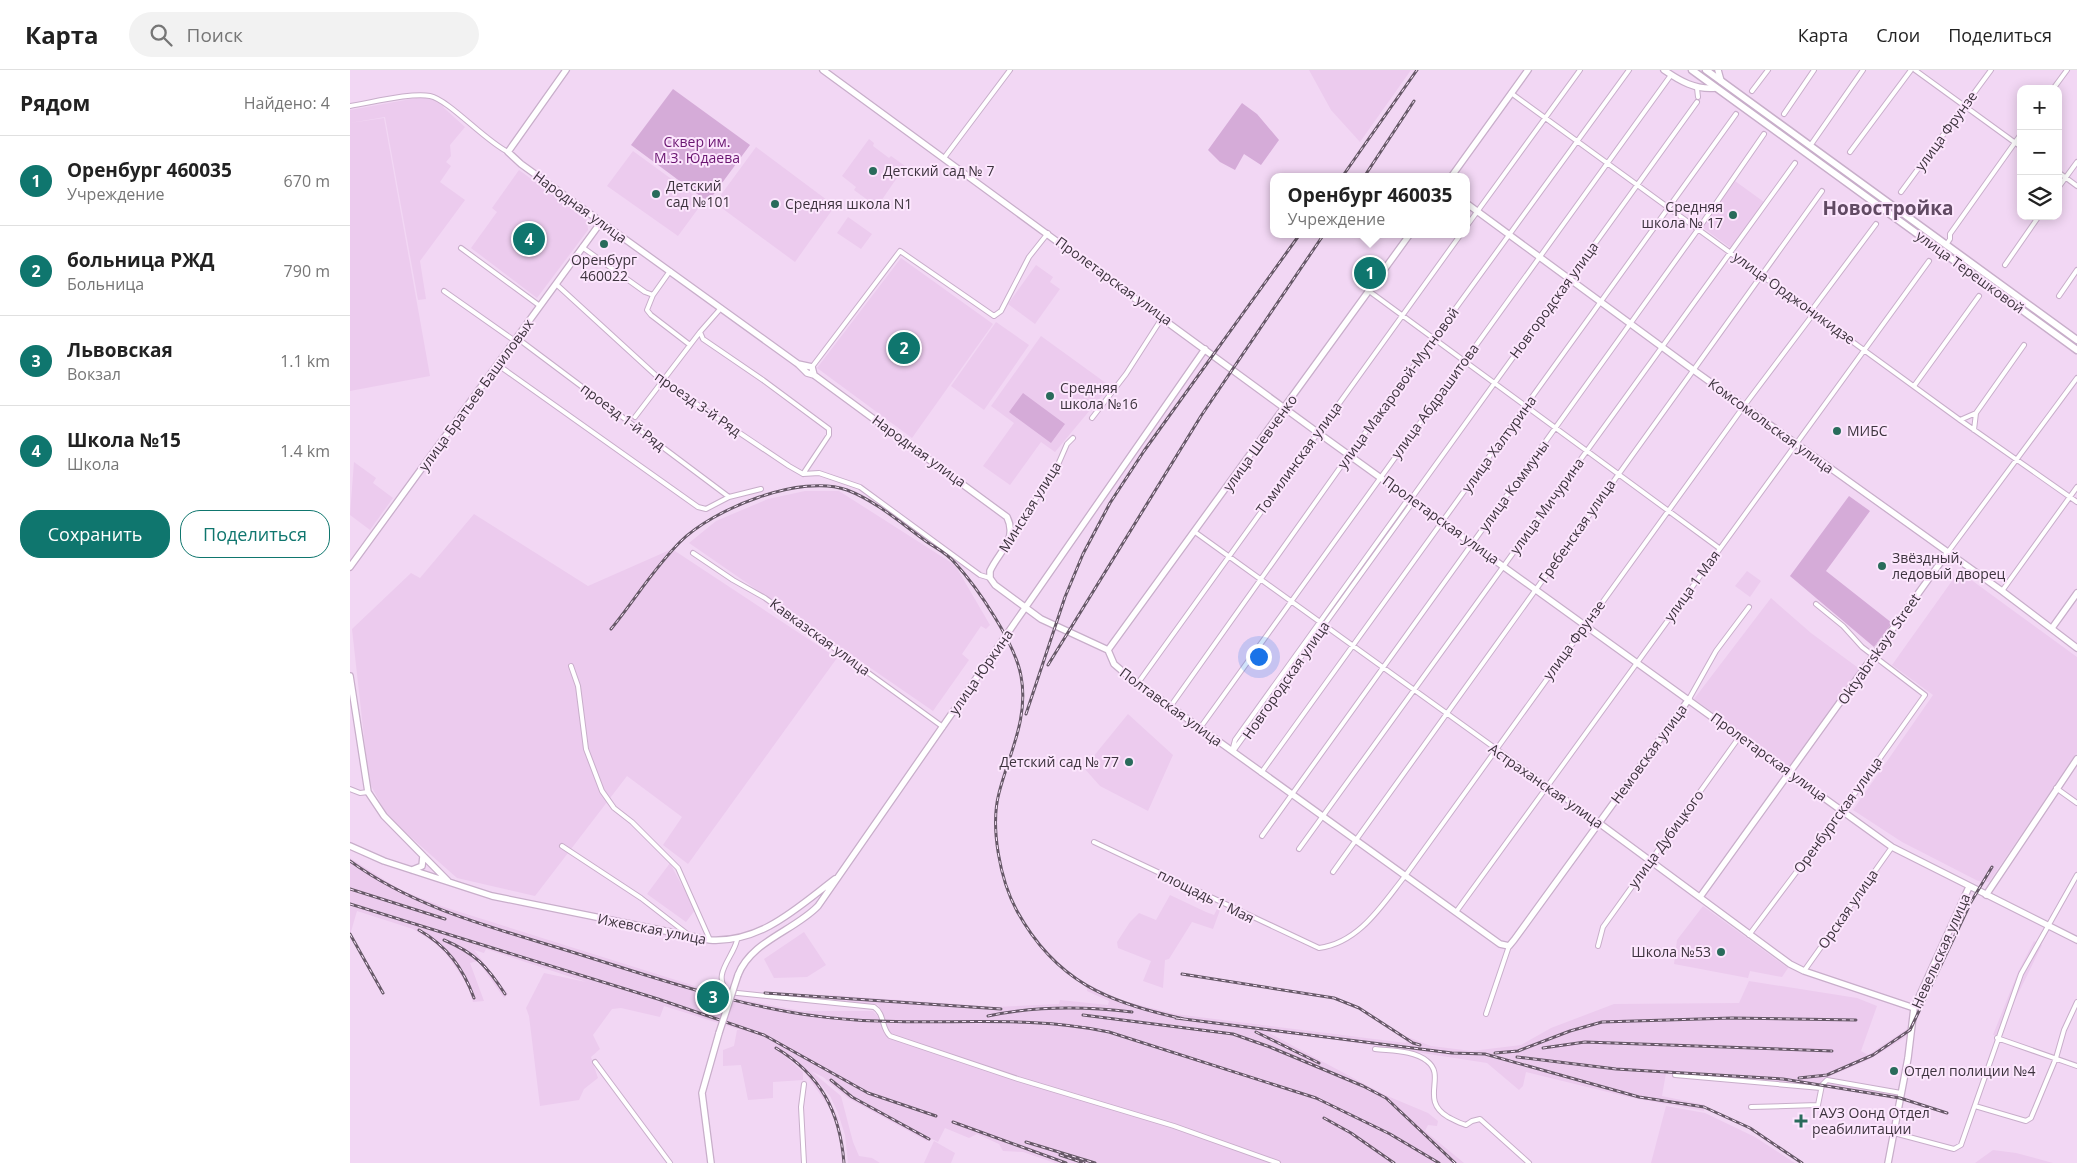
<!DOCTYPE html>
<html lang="ru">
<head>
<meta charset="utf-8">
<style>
  :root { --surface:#fff; --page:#f2f2f2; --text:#222; --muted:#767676; --line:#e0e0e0; --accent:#0f766e }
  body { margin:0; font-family:"Open Sans",sans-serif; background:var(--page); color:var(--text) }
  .controls { position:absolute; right:15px; top:15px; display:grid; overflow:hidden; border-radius:10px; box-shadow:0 2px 12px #0003 }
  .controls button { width:45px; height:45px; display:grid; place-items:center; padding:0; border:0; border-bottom:1px solid var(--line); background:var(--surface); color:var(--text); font:25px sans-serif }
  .you { position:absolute; left:908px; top:586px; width:18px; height:18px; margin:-12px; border:4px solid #fff; border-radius:50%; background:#1a73e8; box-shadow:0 0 0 8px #1a73e833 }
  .badge { display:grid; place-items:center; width:32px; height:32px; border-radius:50%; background:var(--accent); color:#fff; font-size:16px; font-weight:700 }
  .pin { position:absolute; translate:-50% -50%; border:2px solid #fff; box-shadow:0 1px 5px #0006 }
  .popup { position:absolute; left:920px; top:103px; width:200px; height:65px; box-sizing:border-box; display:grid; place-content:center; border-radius:10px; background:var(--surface); filter:drop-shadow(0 1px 4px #0005); font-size:16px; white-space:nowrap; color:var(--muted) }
  .popup b { font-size:19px; color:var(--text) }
  .popup::after { content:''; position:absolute; left:50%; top:100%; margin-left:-10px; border:10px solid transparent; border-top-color:var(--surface) }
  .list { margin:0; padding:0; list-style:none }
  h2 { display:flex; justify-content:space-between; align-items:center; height:65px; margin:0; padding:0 20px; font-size:21px }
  h2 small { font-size:16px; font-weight:400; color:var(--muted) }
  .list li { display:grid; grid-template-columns:32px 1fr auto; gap:15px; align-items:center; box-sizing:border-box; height:90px; padding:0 20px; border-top:1px solid var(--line) }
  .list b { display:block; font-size:19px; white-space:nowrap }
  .list p { margin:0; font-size:16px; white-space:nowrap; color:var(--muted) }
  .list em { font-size:16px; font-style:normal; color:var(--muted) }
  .actions { display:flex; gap:10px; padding:15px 20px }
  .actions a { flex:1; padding:11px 0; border:1px solid var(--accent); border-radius:20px; text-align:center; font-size:18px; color:var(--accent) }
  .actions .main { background:var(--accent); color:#fff }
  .icon { flex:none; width:28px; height:28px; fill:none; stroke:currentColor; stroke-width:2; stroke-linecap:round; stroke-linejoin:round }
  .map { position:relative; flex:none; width:1727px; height:1093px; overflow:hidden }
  header { display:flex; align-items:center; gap:30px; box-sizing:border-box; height:70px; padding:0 25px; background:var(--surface); border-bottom:1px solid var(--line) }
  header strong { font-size:24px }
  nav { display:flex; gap:28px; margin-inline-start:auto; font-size:18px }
  .search { width:350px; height:45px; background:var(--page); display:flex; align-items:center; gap:12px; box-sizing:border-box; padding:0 18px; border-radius:28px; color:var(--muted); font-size:19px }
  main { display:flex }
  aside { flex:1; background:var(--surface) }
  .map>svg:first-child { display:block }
</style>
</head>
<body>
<header>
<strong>Карта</strong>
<div class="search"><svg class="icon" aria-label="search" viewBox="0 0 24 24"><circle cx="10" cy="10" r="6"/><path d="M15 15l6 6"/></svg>Поиск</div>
<nav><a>Карта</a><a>Слои</a><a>Поделиться</a></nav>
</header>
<main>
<aside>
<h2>Рядом<small>Найдено: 4</small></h2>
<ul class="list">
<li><span class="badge">1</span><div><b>Оренбург 460035</b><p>Учреждение</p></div><em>670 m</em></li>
<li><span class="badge">2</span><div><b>больница РЖД</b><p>Больница</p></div><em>790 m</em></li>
<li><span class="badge">3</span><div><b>Львовская</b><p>Вокзал</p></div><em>1.1 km</em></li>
<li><span class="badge">4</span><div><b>Школа №15</b><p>Школа</p></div><em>1.4 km</em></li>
</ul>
<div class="actions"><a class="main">Сохранить</a><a>Поделиться</a></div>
</aside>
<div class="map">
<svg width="1727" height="1093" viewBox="0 0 1727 1093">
  <rect width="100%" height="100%" fill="#f2d7f4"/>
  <path fill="#eccbee" d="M 959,0 L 1061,0 L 1010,72 L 981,40 Z
    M 72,27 L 91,32 L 94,38 L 115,57 L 100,75 L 101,86 L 96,92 L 101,96 L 90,112 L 115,130 L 70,191 L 76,229 L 68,230 L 35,47 L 0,53 L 0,40 Z
    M 34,48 L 80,306 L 0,321 L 0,53 Z
    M 519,69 L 524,73 L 523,76 L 539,88 L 541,86 L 555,96 L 527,137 L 504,120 L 506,117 L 492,106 Z
    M 406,77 L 485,136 L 445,192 L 365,133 Z
    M 283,81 L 353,132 L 328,166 L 257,116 Z
    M 169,100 L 237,150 L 238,160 L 187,228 L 121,178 L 147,142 L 142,138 Z
    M 1385,111 L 1414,132 L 1382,179 L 1352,157 Z
    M 498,147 L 522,164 L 511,179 L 487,163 Z
    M 551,188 L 643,254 L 562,368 L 467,298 Z
    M 686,195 L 703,207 L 700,212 L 710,219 L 685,254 L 658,234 Z
    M 646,252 L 679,275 L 634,340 L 601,316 Z
    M 691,266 L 760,316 L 705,382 L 691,372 L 660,415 L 633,396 L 664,353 L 641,336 Z
    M 4,392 L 26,408 L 23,413 L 43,428 L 20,460 L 0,445 Z
    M 455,421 L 489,421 L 605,495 L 640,555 L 636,559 L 631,556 L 612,584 L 619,590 L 583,641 L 339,473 L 366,451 L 418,429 Z
    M 124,444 L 238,516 L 322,479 L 487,588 L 338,794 L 313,775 L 332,747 L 277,706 L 185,826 L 107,808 L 38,747 L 19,712 L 2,559 L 61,503 L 70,508 Z
    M 1397,501 L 1411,511 L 1400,527 L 1385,516 Z
    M 1609,501 L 1727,587 L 1727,683 L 1639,812 L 1628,811 L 1552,772 L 1503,740 L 1583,625 L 1542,595 Z
    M 1421,528 L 1461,563 L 1511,600 L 1440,698 L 1344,629 Z
    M 778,644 L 823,685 L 798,741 L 750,716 L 734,698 Z
    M 0,788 L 50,820 L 94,837 L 383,928 L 451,941 L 523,941 L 528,947 L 534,947 L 528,935 L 480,930 L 480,925 L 646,937 L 709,934 L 710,930 L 758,935 L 759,931 L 737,921 L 737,914 L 770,930 L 825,944 L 1056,973 L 1058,967 L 1081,976 L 1122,981 L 1171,975 L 1201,958 L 1264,934 L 1389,933 L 1399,911 L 1507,928 L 1527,936 L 1511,981 L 1518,985 L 1557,959 L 1563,953 L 1565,954 L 1562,961 L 1554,968 L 1520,989 L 1478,1007 L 1477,1012 L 1555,1027 L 1554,1030 L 1468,1016 L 1316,1003 L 1312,1026 L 1355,1035 L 1354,1041 L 1278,1027 L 1176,1002 L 1173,1016 L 1169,1020 L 1137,993 L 988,970 L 917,962 L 1035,1025 L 1078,1043 L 1088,1051 L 1087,1056 L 1078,1055 L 1075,1061 L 1114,1093 L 705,1093 L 673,1082 L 653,1081 L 649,1074 L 627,1064 L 619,1068 L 595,1058 L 588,1072 L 582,1069 L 577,1071 L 498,1028 L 473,1007 L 461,1001 L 491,1026 L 503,1072 L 509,1086 L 522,1088 L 530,1093 L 498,1093 L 495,1065 L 488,1043 L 480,1026 L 458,1000 L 478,1027 L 489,1050 L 485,1052 L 479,1037 L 453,1000 L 428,980 L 453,1002 L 453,1010 L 423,1012 L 423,1028 L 398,1030 L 391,995 L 373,996 L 373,980 L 384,976 L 387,960 L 391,960 L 314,936 L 310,947 L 271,938 L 262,939 L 243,965 L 250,979 L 241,987 L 248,1008 L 234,1019 L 229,1030 L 190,1036 L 179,946 L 176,938 L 194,903 L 236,912 L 136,879 L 134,883 L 124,880 L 158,924 L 154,928 L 128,891 L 120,893 L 134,931 L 123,932 L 117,914 L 97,885 L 85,873 L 63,859 L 7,841 L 0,865 Z
    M 320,793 L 345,840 L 336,852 L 297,824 Z
    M 820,825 L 856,842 L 864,845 L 867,839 L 870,840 L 863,859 L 842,852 L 819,889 L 815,890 L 813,918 L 793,911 L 801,891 L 768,878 L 767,872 L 780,852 L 789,843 L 806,850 Z
    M 1353,836 L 1438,898 L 1432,907 L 1400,901 L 1398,908 L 1324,894 L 1327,870 Z
    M 454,862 L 476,895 L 457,907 L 424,908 L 414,889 Z
    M 1684,871 L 1692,875 L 1665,930 L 1651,967 L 1643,965 L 1668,902 Z
    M 1316,1036 L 1355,1043 L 1405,1067 L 1445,1093 L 1301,1093 Z
    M 584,1071 L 605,1083 L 601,1093 L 574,1093 Z
    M 1643,1080 L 1666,1083 L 1703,1093 L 1625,1093 Z"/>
  <path fill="#d5abd8" d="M 323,19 L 400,75 L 358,132 L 281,75 Z
    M 892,33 L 907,44 L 929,70 L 911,95 L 894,84 L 885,100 L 870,92 L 858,80 Z
    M 673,323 L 715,354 L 701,373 L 659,342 Z
    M 1499,426 L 1520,441 L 1476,501 L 1542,553 L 1524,577 L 1440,506 Z"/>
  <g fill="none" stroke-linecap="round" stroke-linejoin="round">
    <g stroke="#c8aeca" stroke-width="6">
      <path id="street" d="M 1565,0 L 1671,77
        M 1347,18 L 1348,27
        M 1703,19 L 1717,0
        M 1402,21 L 1418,0
        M 1161,23 L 1610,350 L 1727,432
        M 0,36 C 20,33 62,22 80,26 C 99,30 135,71 158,82
        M 1434,44 L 1464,0
        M 1460,76 L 1513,0
        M 1500,82 L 1561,0
        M 594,88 L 660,0
        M 1708,102 L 1727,116
        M 1708,118 L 1727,92
        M 1551,122 L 1641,0
        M 1116,157 L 1230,0
        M 1596,175 L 1600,169 L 1600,164 L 1671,64
        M 232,177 L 295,222 L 303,225
        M 111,178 L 190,236
        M 1655,195 L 1689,146
        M 320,201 L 303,225 L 297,240 L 301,245 L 340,275
        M 206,214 L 312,311 L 439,396 L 453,404 L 469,403 L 510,417 L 630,505 L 640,508
        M 94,221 L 165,271
        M 1019,221 L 1369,478
        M 1709,226 L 1727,200
        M 371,238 L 350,262 L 353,269 L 413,310 L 479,359 L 479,365 L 453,404
        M 1461,241 L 1526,154
        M 167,268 L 379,427
        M 148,295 L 348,437 L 356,439 L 379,427 L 411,419
        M 462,297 L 550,181 L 644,246 L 651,241 L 679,187 L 698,163
        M 1564,316 L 1629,226
        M 285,347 L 350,262
        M 742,348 L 776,304 L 812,248
        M 1610,350 L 1626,343
        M 1624,360 L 1626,343 L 1674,275
        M 845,462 L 1249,753
        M 662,465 L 707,397 L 717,374 L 723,368
        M 1598,482 L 1727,308
        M 343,483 L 383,510 L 415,528 L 593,657
        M 1652,521 L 1727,417
        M 221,596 L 228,616 L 236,679 L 252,721 L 264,738 L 282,752 L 328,798 L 360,870
        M 788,613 L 1111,164
        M 1339,629 L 1366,581 L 1399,537
        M 820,637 L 999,385 L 1279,0
        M 850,658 L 1321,5
        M 884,680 L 1060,436 L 1061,429
        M 882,681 L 885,670 L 1056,432 L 1061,429 L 1347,32
        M 911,703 L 1386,44
        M 1706,718 L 1727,733
        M 0,719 L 10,723 L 18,722
        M 912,766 L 1349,158 L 1414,64
        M 744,772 L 969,878 C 1009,873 1032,835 1055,806 L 1394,336 L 1464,243
        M 212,776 L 291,828 L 340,866
        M 949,779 L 1445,93
        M 983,802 L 1472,121
        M 1106,842 L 1579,191
        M 1399,865 L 1493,740 L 1575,625 L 1512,577 L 1493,556 L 1466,534
        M 387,870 C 383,888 361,905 378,922 L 524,937 C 535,944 531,958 540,966 L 668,1009 L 824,1056 L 928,1093
        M 1248,876 L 1253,857 L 1390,666
        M 1454,901 L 1542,777
        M 1136,944 L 1159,876
        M 1647,968 L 1727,996
        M 1025,979 C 1041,981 1064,980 1077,991 C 1097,1006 1069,1030 1098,1047 C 1104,1050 1109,1053 1116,1055 L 1122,1051 L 1130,1049 L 1179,1093
        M 245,992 L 320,1093
        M 1325,1005 L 1471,1018
        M 1625,1036 L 1676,1051 L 1681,1048 L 1706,988 L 1714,960 L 1727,932
        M 1401,1037 L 1468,1035 L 1472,1015 L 1477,1010 L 1551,1023
        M 1544,1063 L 1604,1079 L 1611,1075 L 1671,904 L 1727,805
        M 454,1093 L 451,1037 L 454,1014"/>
    </g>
    <g stroke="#c8aeca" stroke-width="8">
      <path id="secondary" d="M 216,0 L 158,82 L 171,94 L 448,294 L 457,303 L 464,305 L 657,447 C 668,470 649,481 640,501 L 640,508 L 645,515 L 691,549 L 758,580 L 764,594 L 778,606 L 1150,874 L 1159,876 L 1164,870 L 1339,629
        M 473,0 L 967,362 L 1542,777 L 1727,870
        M 1314,0 C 1330,11 1345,20 1366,18
        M 1368,0 L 1371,11
        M 1101,107 L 1178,0
        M 1116,133 L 1342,299 L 1652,521 L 1727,578
        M 448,294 L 462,297 L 464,305
        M 0,497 L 251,152
        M 1702,558 L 1727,523
        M 758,580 L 1060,164
        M 0,606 L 18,722 L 34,746 L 98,811
        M 1249,753 L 1440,894 L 1454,901 L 1564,938
        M 0,776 L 34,791 L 142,826 L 360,870 C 411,873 447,838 485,809
        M 62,800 L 72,796 L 73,786
        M 1636,825 L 1727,689
        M 1350,827 C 1433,713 1515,597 1598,482
        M 388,905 C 401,871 444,861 468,836 L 855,279
        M 361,1093 L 352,1023 L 369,963
        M 1538,1093 L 1558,988 L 1564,938 L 1619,817"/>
    </g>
    <g stroke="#c8aeca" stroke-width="9">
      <path id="primary" d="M 1342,0 L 1727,280
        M 1356,0 L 1727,270"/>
    </g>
    <use href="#street" stroke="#fff" stroke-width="4"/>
    <use href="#secondary" stroke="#fff" stroke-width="5.5"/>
    <use href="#primary" stroke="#fff" stroke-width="6"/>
    <g stroke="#675968" stroke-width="3">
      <path id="rail" d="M 992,107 L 1067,0
        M 1014,107 L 1064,31
        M 261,559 C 284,531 304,498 330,472 C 363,439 451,403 497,420 C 526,431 552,454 577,472 C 586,478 598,484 605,493 C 628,518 665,573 671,606 C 679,648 659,684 649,723 C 640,757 650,810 667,841 C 706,912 759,933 834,949
        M 698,595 L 851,346 L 974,164
        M 676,644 L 715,527 L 733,484 L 760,433 L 794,381 L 950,164
        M 0,791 C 66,839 145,858 222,882 C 315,911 408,944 506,950 C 591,956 675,944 759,962 L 966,1028 L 1040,1064 L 1089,1093
        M 0,819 L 95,849
        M 0,834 L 308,929 L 414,965 L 518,1023 L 586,1046
        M 69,860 C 97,876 113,898 124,928
        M 0,864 L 33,923
        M 94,870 C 125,883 137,896 155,924
        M 832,904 L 984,928 L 1009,938 L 1063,973 L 1070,975
        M 415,923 L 651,939
        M 733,945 L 883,964 L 920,977 L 1013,1016 L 1036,1028 L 1105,1093
        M 638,946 C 685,936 734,936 782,942
        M 826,948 L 1102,983 L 1135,984 L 1289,1027 L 1354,1037 L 1400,1058 L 1452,1093
        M 906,962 L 969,993
        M 426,978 C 471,1005 490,1042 494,1093
        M 1193,978 L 1235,972 L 1482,981
        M 1145,983 L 1168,981 L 1220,961 L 1252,952 L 1382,948 L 1506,950
        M 1167,987 L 1266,999 L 1433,1009 L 1550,1028 L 1597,1043
        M 1449,1008 L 1477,1005 L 1523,985 L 1560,960 L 1621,832 L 1642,797
        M 481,1010 L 502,1027 L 579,1069
        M 974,1048 L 1001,1063 L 1044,1093
        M 603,1052 L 716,1093
        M 676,1072 L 745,1093
        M 710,1085 L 734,1093"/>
    </g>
    <use href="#rail" stroke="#fce6fd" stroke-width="1" stroke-dasharray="4" stroke-linecap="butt"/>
    <g stroke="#c8aeca" stroke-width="8" stroke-linecap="butt">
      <path id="secondary-bridge" d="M 369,963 L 388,905"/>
    </g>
    <use href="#secondary-bridge" stroke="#fff" stroke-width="5.5"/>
  </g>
  <g fill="#296b5b" stroke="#fce6fd" stroke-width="2">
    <circle cx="523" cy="101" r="5"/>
    <circle cx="306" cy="124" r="5"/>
    <circle cx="425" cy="134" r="5"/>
    <circle cx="1383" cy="145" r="5"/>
    <circle cx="254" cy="174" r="5"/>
    <circle cx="700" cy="326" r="5"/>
    <circle cx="1487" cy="361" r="5"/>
    <circle cx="1532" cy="496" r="5"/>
    <circle cx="779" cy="692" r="5"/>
    <circle cx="1371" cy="882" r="5"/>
    <circle cx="1544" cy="1001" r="5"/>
    <path d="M1448.5 1043.5h5v5h5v5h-5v5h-5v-5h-5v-5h5z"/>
  </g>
  <g text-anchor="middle" stroke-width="4" stroke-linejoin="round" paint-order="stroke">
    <g font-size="14" fill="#3d333e" stroke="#fce6fd">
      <text transform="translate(1596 61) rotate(-54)" y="5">улица Фрунзе</text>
      <text transform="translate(230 137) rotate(36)" y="5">Народная улица</text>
      <text transform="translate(1620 202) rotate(36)" y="5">улица Терешковой</text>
      <text transform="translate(764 211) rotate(36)" y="5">Пролетарская улица</text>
      <text transform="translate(1444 228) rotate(36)" y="5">улица Орджоникидзе</text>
      <text transform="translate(1204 230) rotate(-54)" y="5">Новгородская улица</text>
      <text transform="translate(1048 318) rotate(-54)" y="5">улица Макаровой-Мутновой</text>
      <text transform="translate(126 325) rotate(-54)" y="5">улица Братьев Башиловых</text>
      <text transform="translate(1085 331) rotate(-54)" y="5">улица Абдрашитова</text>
      <text transform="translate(348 334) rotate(35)" y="5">проезд 3-й Ряд</text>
      <text transform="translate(273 347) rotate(37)" y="5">проезд 1-й Ряд</text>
      <text transform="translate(1421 356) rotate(36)" y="5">Комсомольская улица</text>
      <text transform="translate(910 373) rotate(-54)" y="5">улица Шевченко</text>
      <text transform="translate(1149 374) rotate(-54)" y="5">улица Халтурина</text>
      <text transform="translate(569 381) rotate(36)" y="5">Народная улица</text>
      <text transform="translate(949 388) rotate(-54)" y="5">Томилинская улица</text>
      <text transform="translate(1164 416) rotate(-54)" y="5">улица Коммуны</text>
      <text transform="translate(1197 436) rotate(-54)" y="5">улица Мичурина</text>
      <text transform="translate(680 437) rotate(-58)" y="5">Минская улица</text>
      <text transform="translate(1091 450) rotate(36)" y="5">Пролетарская улица</text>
      <text transform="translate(1227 461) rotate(-55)" y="5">Гребенская улица</text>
      <text transform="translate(1342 516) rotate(-54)" y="5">улица 1 Мая</text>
      <text transform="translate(470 567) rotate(36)" y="5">Кавказская улица</text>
      <text transform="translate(1224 570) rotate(-54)" y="5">улица Фрунзе</text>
      <text transform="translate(1529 579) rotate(-55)" y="5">Oktyabrskaya Street</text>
      <text transform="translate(631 602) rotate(-55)" y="5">улица Юркина</text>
      <text transform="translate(936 610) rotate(-55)" y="5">Новгородская улица</text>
      <text transform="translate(821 637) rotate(36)" y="5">Полтавская улица</text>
      <text transform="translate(1299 684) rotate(-54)" y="5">Немовская улица</text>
      <text transform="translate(1419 687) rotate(36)" y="5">Пролетарская улица</text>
      <text transform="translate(1196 716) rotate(35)" y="5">Астраханская улица</text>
      <text transform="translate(1488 745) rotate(-54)" y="5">Оренбургская улица</text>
      <text transform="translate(1316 769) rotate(-54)" y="5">улица Дубицкого</text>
      <text transform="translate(856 826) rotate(26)" y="5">площадь 1 Мая</text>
      <text transform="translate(1498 839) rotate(-55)" y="5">Орская улица</text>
      <text transform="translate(302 859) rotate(11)" y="5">Ижевская улица</text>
      <text transform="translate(1591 881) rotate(-66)" y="5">Невельская улица</text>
    </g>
    <g font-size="14" fill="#6a1671" stroke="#fce6fd">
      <text x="347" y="77">Сквер им.<tspan x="347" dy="16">М.З. Юдаева</tspan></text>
    </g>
    <g font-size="14" fill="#3d333e" stroke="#fce6fd" text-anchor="start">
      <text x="533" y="106">Детский сад № 7</text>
      <text x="316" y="121">Детский<tspan x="316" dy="16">сад №101</tspan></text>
      <text x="435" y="139">Средняя школа N1</text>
      <text x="1373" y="142" text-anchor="end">Средняя<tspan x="1373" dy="16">школа № 17</tspan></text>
      <text x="254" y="195" text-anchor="middle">Оренбург<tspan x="254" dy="16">460022</tspan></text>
      <text x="710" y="323">Средняя<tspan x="710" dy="16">школа №16</tspan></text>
      <text x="1497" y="366">МИБС</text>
      <text x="1542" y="493">Звёздный,<tspan x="1542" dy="16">ледовый дворец</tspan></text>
      <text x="769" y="697" text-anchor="end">Детский сад № 77</text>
      <text x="1361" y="887" text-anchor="end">Школа №53</text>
      <text x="1554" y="1006">Отдел полиции №4</text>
      <text x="1462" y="1048">ГАУЗ Оонд Отдел<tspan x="1462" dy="16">реабилитации</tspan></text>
    </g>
    <g font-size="19" font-weight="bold" fill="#614a63" stroke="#fce6fd">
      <text x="1538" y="145">Новостройка</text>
    </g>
  </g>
</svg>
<div class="controls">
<button>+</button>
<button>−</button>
<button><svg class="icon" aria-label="layers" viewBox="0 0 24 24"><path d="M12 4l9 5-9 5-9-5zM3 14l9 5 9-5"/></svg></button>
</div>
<div class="you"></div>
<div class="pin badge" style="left:1020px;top:203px">1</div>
<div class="popup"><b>Оренбург 460035</b>Учреждение</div>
<div class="pin badge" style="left:554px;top:278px">2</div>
<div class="pin badge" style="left:363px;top:927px">3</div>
<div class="pin badge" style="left:179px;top:169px">4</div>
</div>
</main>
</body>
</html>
